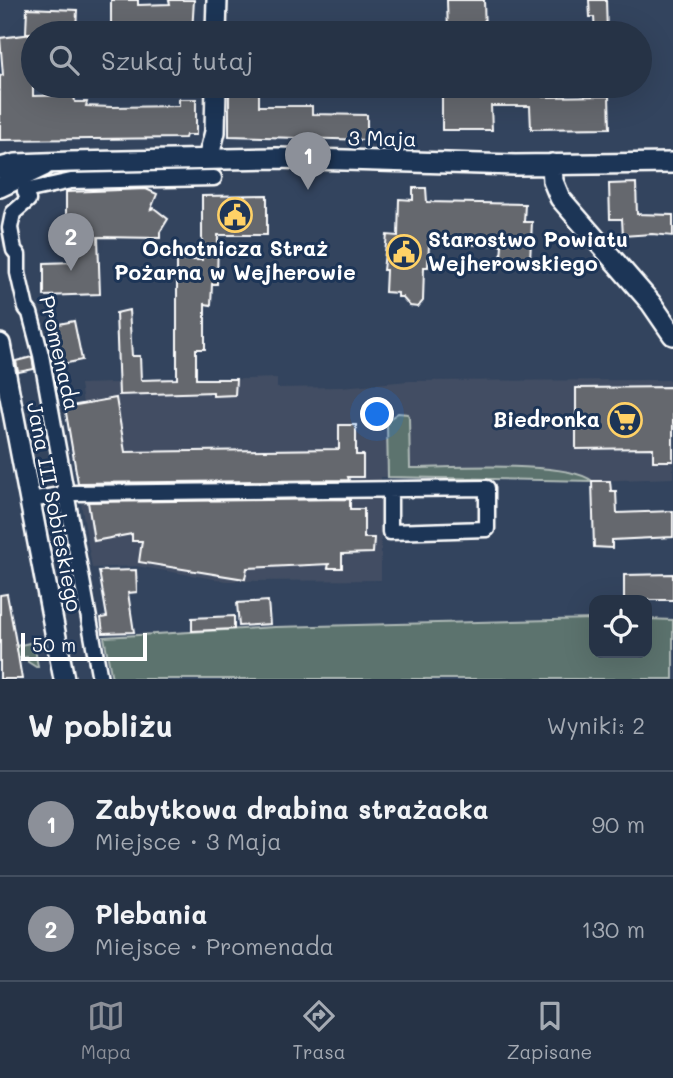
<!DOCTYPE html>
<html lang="pl">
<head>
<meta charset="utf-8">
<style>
  :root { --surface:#263346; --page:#2e3b4d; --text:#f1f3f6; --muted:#a4aab3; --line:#424e5f; --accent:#8c9099 }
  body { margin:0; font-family:Mali,sans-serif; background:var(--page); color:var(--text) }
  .controls { position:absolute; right:21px; bottom:21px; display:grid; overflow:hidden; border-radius:14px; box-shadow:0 7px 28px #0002 }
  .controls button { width:63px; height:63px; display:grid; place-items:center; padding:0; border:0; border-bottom:2px solid var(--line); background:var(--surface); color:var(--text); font:35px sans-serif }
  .scale { position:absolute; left:21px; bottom:18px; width:126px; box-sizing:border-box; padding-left:7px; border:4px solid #fff; border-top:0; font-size:19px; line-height:24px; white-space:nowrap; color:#fff; -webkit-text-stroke:5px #1d3557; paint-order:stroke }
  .you { position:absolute; left:378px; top:415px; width:24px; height:24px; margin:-18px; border:5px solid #fff; border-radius:50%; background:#1a73e8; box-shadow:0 0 0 10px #1a73e833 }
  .badge { display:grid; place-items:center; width:46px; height:46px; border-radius:50%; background:var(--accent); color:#fff; font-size:23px; font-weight:700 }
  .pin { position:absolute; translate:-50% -58px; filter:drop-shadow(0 2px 4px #0008) }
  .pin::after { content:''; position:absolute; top:37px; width:24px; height:21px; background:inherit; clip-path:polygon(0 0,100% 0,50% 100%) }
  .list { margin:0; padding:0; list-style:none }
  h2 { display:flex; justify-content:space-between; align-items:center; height:91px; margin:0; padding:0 28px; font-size:30px }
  h2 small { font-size:23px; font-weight:400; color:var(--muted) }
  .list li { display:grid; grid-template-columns:46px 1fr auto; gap:21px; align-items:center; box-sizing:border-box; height:105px; padding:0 28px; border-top:2px solid var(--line) }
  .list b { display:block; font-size:26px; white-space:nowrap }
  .list p { margin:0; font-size:23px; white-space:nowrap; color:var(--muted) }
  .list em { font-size:23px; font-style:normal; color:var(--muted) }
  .icon { flex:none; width:38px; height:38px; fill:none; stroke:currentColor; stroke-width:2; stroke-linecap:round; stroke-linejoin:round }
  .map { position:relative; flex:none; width:673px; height:679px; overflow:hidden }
  .search { position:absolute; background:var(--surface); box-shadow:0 7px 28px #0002; left:21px; right:21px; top:21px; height:77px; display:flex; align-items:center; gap:18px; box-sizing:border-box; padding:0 24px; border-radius:38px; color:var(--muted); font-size:26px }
  .sheet { height:301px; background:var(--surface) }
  nav { display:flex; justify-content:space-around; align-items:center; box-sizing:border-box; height:98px; border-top:2px solid var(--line); background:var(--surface); font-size:19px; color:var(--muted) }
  nav a { display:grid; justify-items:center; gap:4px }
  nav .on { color:var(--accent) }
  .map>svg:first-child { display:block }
</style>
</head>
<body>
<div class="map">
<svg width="673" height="679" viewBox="0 0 673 679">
  <rect width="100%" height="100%" fill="#33445e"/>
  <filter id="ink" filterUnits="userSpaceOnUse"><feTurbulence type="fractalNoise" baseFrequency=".0143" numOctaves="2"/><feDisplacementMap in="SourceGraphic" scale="14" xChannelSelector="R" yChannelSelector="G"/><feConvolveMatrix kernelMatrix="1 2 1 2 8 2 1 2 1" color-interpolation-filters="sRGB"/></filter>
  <g filter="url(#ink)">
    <path fill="#424e63" d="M 277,378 L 277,388 L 341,387 L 409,381 L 673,380 L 673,478 L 592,481 L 381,477 L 381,580 L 227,581 L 136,566 L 92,568 L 65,407 L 83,404 L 80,384 Z"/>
    <path fill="#5c736e" stroke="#aeb9b6" stroke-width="2" d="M 398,413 L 408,414 L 409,417 L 410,468 C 447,468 567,460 592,481 L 388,477 L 387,425 L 389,419 Z
      M 594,619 L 594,653 L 647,653 L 647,619 L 673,620 L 673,679 L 112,679 L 104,637 L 275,627 Z
      M 34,642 L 38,667 L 36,667 L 28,662 L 27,657 L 18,658 L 16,646 Z"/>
    <path fill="#65676e" stroke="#fff" stroke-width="2" d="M 111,0 L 138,0 L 138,5 L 170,4 L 169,0 L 194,0 L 192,32 L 111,32 Z
      M 447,0 L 484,0 L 485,33 L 448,33 Z
      M 589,0 L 606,0 L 607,33 L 595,33 L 594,17 L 590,17 Z
      M 27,8 L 77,10 L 76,33 L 26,33 Z
      M 33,34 L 33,96 L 74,95 L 75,102 L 87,102 L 86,106 L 112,107 L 179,106 L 179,99 L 196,99 L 196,135 L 186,135 L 185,138 L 0,140 L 0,76 L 3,75 L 0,38 Z
      M 229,86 L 259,86 L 259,106 L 312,106 L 312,114 L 367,115 L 367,140 L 229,136 Z
      M 450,86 L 544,86 L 544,97 L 609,96 L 610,128 L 531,129 L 530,106 L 491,106 L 492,130 L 442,130 L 442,94 L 449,94 Z
      M 636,183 L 637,214 L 673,215 L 673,236 L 652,234 L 623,236 L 622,219 L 610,219 L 609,184 Z
      M 413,188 L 426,188 L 427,202 L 525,204 L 524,222 L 532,222 L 530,261 L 501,259 L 502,245 L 429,244 L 428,267 L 424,267 L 423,301 L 418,307 L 410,306 L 402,297 L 398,297 L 398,293 L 385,292 L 386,270 L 383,270 L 387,235 L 398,236 L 399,199 L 413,200 Z
      M 146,189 L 157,194 L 151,209 L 154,208 L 168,219 L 160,232 L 160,238 L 98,237 L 100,294 L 44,296 L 44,263 L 74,262 L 77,236 L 74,236 L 74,232 L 66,232 L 66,192 Z
      M 267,195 L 267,235 L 218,235 L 217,284 L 212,284 L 211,305 L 205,304 L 205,349 L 196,349 L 196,379 L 236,379 L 235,395 L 213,396 L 213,392 L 119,395 L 116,313 L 129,310 L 132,356 L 140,356 L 141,380 L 177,379 L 177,260 L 202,260 L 202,196 Z
      M 74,321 L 82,360 L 53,366 L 50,353 L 54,352 L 49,326 Z
      M 32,357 L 34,369 L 18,372 L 16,361 Z
      M 673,387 L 673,461 L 653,461 L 653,448 L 576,449 L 576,388 Z
      M 116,398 L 125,452 L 339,449 L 339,425 L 356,425 L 356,455 L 363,455 L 363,477 L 348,477 L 349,480 L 78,483 L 65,407 Z
      M 592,481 L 610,481 L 611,491 L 616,491 L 617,513 L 673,511 L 673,537 L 612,540 L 612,548 L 594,547 Z
      M 350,499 L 350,509 L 364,509 L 364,538 L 374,538 L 373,553 L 342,554 L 342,568 L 328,568 L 329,564 L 247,568 L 245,579 L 139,562 L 142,541 L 132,541 L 132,534 L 94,541 L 88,502 Z
      M 136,570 L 137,592 L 128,593 L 134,632 L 103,633 L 101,618 L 107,617 L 99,571 Z
      M 673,574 L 673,600 L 624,600 L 624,575 Z
      M 7,594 L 15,637 L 22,679 L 0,679 L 0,595 Z
      M 268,601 L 270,624 L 239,626 L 237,603 Z
      M 234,616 L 234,629 L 192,631 L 192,618 Z"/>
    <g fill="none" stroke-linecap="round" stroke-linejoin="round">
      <g stroke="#fff" stroke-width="19">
        <path id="street" d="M 30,500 L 73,493 L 487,488 L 487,529 L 390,532 L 390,489
          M 100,679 L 41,355 L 30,313 L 26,308 L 18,273 L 18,255 L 14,250 L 10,228 L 13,213 L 28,200 L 25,191 L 71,181 L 214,178"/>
      </g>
      <g stroke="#fff" stroke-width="24">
        <path id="secondary" d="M 216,33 L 217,0
          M 208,159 L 215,132 L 216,86
          M 552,164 L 553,181 L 560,198 L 651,303 L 673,335
          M 0,168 L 16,164 L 71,162 L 277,158 L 515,165 L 673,163
          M 0,187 L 44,166
          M 0,344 L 64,679"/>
      </g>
      <use href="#street" stroke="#1d3557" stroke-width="14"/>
      <use href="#secondary" stroke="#1d3557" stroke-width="19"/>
    </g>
  </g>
  <defs>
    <g id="civic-ring" transform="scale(1.75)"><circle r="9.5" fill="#1d3557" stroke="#ffd166" stroke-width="1.5"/><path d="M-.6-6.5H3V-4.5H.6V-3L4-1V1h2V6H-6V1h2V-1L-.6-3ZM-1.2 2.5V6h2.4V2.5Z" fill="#ffd166"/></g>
    <g id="supermarket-ring" transform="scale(1.75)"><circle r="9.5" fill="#1d3557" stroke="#ffd166" stroke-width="1.5"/><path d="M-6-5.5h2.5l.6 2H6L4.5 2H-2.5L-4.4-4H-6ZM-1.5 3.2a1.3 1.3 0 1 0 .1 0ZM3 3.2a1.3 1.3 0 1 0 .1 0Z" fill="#ffd166"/></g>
  </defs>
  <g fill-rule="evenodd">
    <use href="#civic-ring" x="235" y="215"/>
    <use href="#civic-ring" x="404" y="252"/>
    <use href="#supermarket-ring" x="625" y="420"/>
  </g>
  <g text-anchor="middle" stroke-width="6" stroke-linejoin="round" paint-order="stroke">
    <g font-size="21" fill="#fff" stroke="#1d3557">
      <text transform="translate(382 139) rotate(1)" y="7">3 Maja</text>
      <text transform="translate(59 353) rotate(77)" y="7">Promenada</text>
      <text transform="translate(54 507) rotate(79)" y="7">Jana III Sobieskiego</text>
    </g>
    <g font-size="21" font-weight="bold" fill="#fff" stroke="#1d3557" text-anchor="start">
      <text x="428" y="247">Starostwo Powiatu<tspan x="428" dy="24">Wejherowskiego</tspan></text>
      <text x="235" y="256" text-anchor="middle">Ochotnicza Straż<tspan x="235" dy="24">Pożarna w Wejherowie</tspan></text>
      <text x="600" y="427" text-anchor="end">Biedronka</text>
    </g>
  </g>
</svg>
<div class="controls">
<button><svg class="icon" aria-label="locate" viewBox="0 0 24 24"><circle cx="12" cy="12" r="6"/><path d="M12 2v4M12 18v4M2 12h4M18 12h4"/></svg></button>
</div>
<div class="scale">50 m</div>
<div class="you"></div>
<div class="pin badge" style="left:308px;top:190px">1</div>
<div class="pin badge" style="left:71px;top:271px">2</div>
<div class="search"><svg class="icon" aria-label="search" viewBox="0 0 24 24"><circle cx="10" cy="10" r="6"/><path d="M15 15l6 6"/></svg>Szukaj tutaj</div>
</div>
<section class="sheet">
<h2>W pobliżu<small>Wyniki: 2</small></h2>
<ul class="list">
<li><span class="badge">1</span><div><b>Zabytkowa drabina strażacka</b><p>Miejsce · 3 Maja</p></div><em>90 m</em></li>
<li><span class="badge">2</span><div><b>Plebania</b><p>Miejsce · Promenada</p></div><em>130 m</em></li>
</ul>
</section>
<nav>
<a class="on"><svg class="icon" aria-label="map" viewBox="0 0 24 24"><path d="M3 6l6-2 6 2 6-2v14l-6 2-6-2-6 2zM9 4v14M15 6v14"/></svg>Mapa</a>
<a><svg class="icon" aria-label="directions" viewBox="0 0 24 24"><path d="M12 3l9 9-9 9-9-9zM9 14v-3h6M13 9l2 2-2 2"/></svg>Trasa</a>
<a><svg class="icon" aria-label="saved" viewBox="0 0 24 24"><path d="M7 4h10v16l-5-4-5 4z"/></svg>Zapisane</a>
</nav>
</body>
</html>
